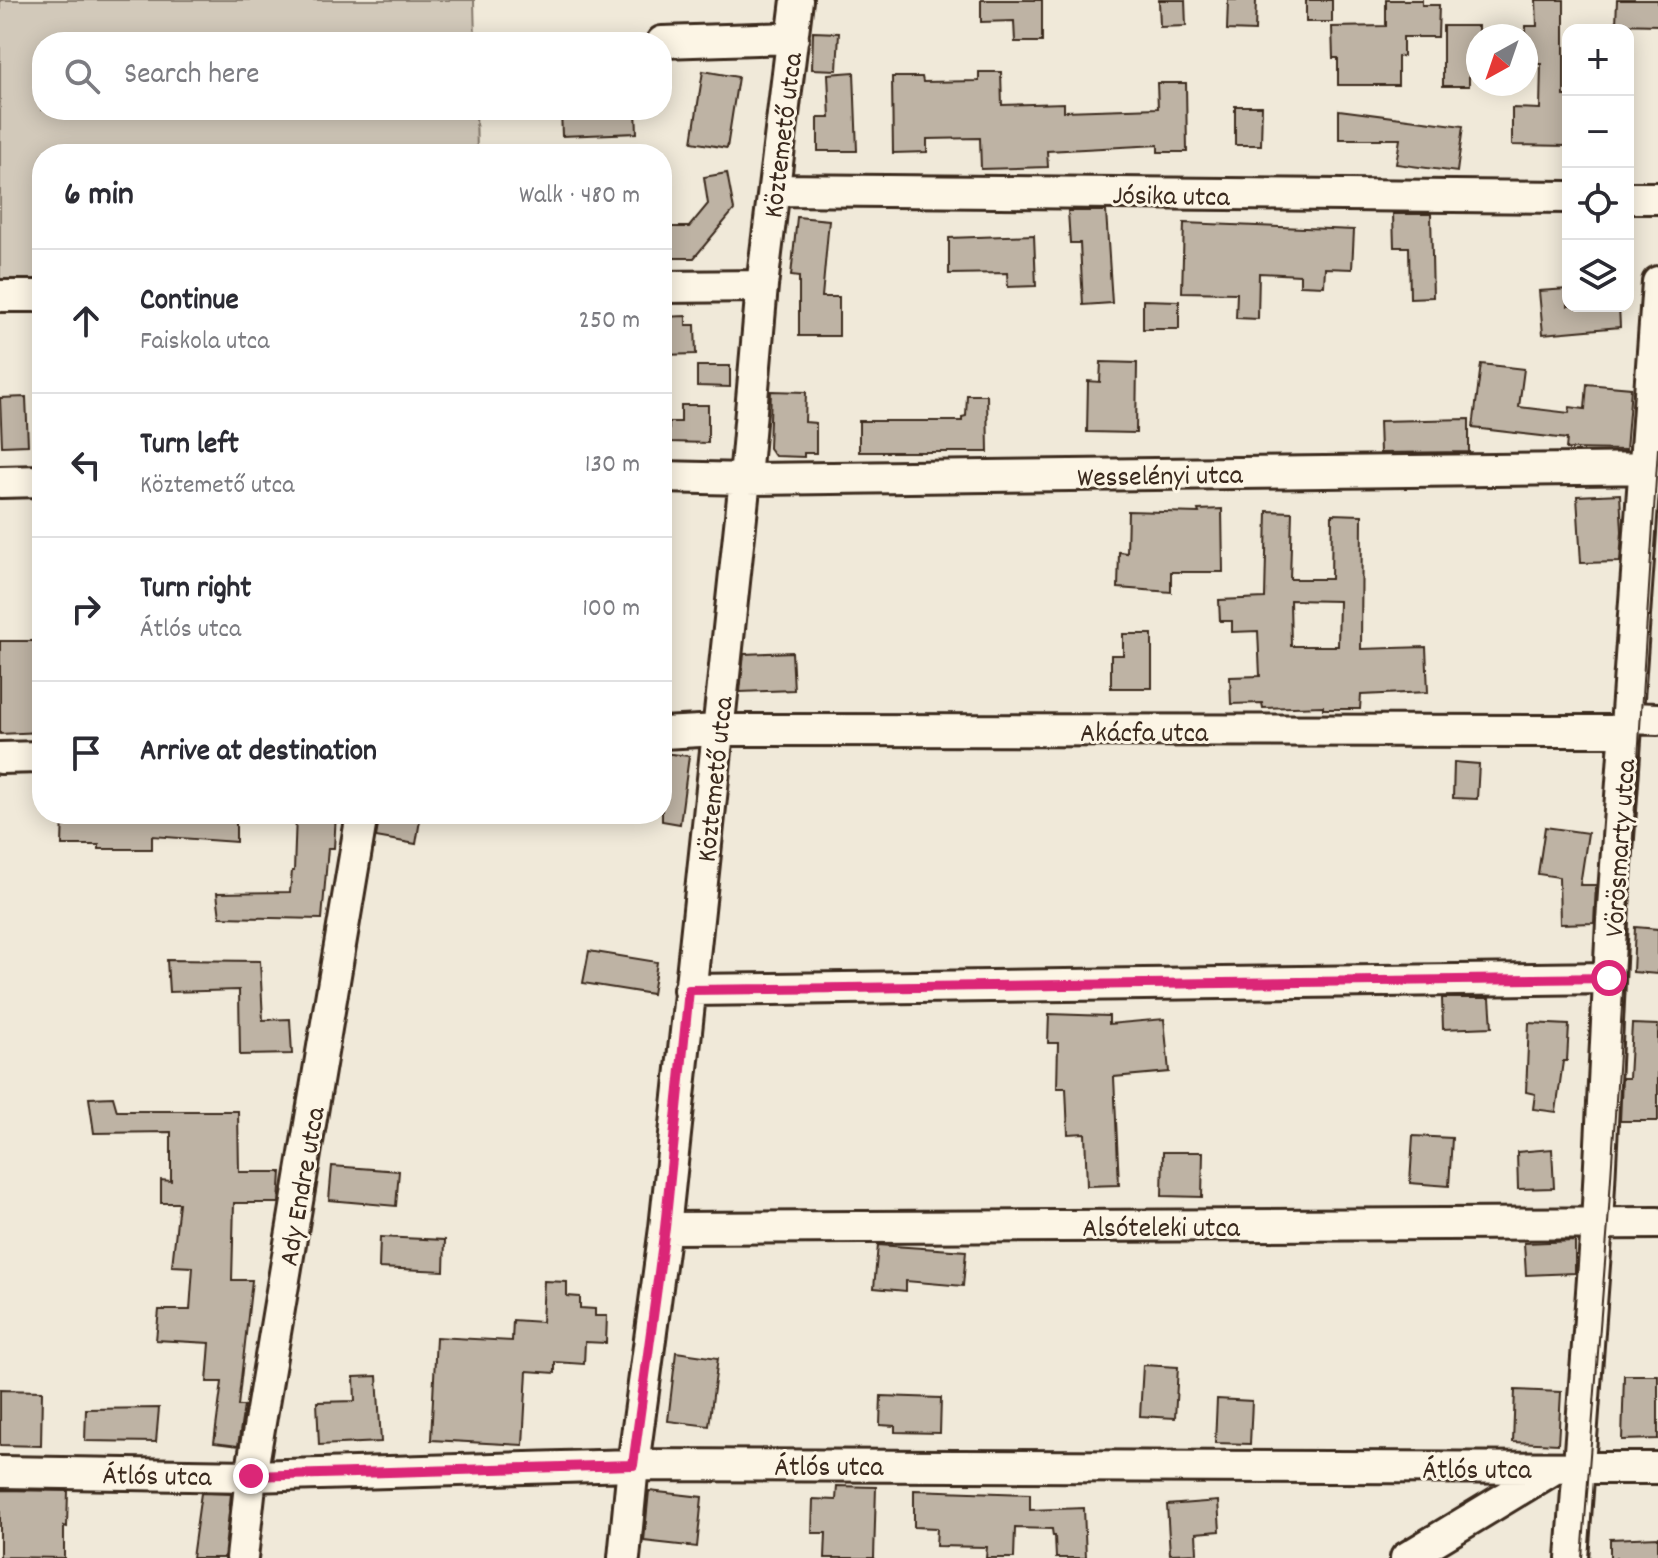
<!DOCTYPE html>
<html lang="en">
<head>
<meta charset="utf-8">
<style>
  :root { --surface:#fff; --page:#f2f2f3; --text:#2b2b33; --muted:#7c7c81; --line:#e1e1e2 }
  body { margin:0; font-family:Dekko,sans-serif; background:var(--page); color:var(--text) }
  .controls { position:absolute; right:24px; top:24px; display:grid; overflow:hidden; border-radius:16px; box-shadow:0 4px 20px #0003 }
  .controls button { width:72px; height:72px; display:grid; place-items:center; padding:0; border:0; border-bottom:2px solid var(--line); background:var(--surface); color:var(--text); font:40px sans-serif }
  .compass { position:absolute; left:1466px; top:24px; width:72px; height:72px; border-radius:50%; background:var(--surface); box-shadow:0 4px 20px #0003; rotate:220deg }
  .stop { position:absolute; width:24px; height:24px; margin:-18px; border:6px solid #db2777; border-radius:50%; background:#fff }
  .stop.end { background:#db2777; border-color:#fff; box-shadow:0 2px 8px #0008 }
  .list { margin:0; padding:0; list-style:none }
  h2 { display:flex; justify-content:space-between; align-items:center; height:104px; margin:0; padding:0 32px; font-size:34px }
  h2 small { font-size:26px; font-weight:400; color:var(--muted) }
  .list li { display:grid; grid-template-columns:52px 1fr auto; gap:24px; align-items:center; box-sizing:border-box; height:144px; padding:0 32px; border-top:2px solid var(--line) }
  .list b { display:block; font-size:30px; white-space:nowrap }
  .list p { margin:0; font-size:26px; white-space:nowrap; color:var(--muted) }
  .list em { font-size:26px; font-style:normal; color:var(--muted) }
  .icon { flex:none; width:44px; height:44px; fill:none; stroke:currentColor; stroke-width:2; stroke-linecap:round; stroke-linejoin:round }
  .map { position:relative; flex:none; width:1658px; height:1558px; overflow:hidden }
  .search { position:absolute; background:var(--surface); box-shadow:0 4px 20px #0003; left:32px; top:32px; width:640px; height:88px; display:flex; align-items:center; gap:20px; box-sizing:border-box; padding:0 28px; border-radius:32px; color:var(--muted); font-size:30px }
  .panel { position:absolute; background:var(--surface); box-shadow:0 4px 20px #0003; left:32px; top:144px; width:640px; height:680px; border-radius:32px }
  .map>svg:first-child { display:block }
</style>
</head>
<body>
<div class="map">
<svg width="1658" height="1558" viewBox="0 0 1658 1558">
  <rect width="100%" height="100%" fill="#f0e9d9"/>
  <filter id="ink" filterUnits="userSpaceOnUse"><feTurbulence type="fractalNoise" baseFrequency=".0125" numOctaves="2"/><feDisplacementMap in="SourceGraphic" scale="16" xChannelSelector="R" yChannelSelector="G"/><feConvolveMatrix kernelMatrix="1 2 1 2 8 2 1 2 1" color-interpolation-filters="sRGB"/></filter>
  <g filter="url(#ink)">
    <path fill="#d2c9ba" stroke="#867a6c" stroke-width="2" d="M 0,0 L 474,0 L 475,42 L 42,42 L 42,110 L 476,110 L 477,154 L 42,154 L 42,279 L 0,281 Z"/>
    <path fill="#beb3a4" stroke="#3b2a1e" stroke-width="2" fill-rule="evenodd" d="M 981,0 L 1042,0 L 1042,42 L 1015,42 L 1014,21 L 981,22 Z
      M 1159,0 L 1185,0 L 1186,26 L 1160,27 Z
      M 1228,0 L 1256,0 L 1255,31 L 1227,30 Z
      M 1306,0 L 1332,0 L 1332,22 L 1306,22 Z
      M 1386,0 L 1422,0 L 1422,5 L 1439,5 L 1438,37 L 1403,37 L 1403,56 L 1398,57 L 1398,85 L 1338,85 L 1338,58 L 1333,58 L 1332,27 L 1386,26 Z
      M 1536,0 L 1564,0 L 1564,96 L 1568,96 L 1568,146 L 1512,145 L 1512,108 L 1540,109 L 1541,64 L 1526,64 L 1526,26 L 1537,26 Z
      M 1617,0 L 1658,0 L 1658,25 L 1616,24 Z
      M 1443,26 L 1478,26 L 1478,64 L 1469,64 L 1469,86 L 1443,86 Z
      M 813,32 L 839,33 L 837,70 L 812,69 Z
      M 703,71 L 738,77 L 727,148 L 692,142 Z
      M 854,72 L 857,151 L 818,151 L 818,118 L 830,118 L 828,74 Z
      M 979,72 L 1001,72 L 1002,105 L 1064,103 L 1064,111 L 1158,108 L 1157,83 L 1186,83 L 1187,152 L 1158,152 L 1158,145 L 1047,151 L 1048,167 L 981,169 L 980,138 L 927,139 L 927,152 L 893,153 L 892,77 L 922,77 L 923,82 L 979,81 Z
      M 1235,106 L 1262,106 L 1261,145 L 1235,145 Z
      M 561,110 L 636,110 L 637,133 L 562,136 Z
      M 1339,110 L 1463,126 L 1457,172 L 1396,164 L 1400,139 L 1339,139 Z
      M 727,173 L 734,210 L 694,258 L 662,258 L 662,227 L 689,227 L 708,204 L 704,177 Z
      M 1068,211 L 1106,211 L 1112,303 L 1083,305 L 1080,243 L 1070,243 Z
      M 1393,214 L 1431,214 L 1433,297 L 1410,298 L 1409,247 L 1394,247 Z
      M 797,217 L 829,220 L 822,297 L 839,297 L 839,336 L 799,336 L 799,277 L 791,276 Z
      M 1184,223 L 1354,230 L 1352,269 L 1325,268 L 1324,286 L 1300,285 L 1300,275 L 1259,273 L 1258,319 L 1236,318 L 1237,293 L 1182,292 Z
      M 1034,235 L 1036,286 L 1008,287 L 1007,273 L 949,274 L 949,238 Z
      M 1568,289 L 1568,306 L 1619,306 L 1620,327 L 1543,334 L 1539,291 Z
      M 1143,300 L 1179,301 L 1179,329 L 1143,329 Z
      M 686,316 L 686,325 L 695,325 L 696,354 L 662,355 L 662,317 Z
      M 1101,362 L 1137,363 L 1136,433 L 1087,432 L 1088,381 L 1100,382 Z
      M 1481,364 L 1524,369 L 1519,407 L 1569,413 L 1570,407 L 1585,409 L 1587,384 L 1631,388 L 1626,450 L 1566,449 L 1567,439 L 1473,428 Z
      M 697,366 L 730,366 L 730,387 L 697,386 Z
      M 771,391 L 806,392 L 805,422 L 816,423 L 816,453 L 804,453 L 804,457 L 775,456 L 769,448 Z
      M 967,395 L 987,395 L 988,452 L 859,452 L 859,421 L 962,421 L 962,417 L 966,416 Z
      M 26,397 L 28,445 L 2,446 L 0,398 Z
      M 681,405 L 708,405 L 708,443 L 669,442 L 669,422 L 681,422 Z
      M 1469,419 L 1469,452 L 1380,453 L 1379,421 Z
      M 1620,494 L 1622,531 L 1620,562 L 1581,563 L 1577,496 Z
      M 1222,509 L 1223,572 L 1171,572 L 1171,592 L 1118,588 L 1119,552 L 1127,553 L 1128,511 L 1199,513 L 1198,510 Z
      M 1267,511 L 1292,512 L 1290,579 L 1331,579 L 1332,514 L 1362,515 L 1361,649 L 1426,647 L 1428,692 L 1361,695 L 1360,709 L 1323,709 L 1323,706 L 1263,708 L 1262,703 L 1231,704 L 1230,677 L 1260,676 L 1258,631 L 1232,632 L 1232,621 L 1220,621 L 1219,600 L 1265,598 ZM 1290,600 L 1339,601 L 1338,646 L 1291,646 Z
      M 1123,634 L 1152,634 L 1152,688 L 1111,688 L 1111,655 L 1123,655 Z
      M 0,641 L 42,641 L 42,732 L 0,734 Z
      M 792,652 L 794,690 L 740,692 L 744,654 Z
      M 662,753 L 689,756 L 680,824 L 662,821 Z
      M 1454,762 L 1479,764 L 1477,799 L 1453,798 Z
      M 63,814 L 86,814 L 87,816 L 236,814 L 236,842 L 152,836 L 152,849 L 99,849 L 99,845 L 62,845 Z
      M 296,814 L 336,814 L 334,848 L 328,848 L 322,919 L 220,917 L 217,893 L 290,892 L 292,871 L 294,871 Z
      M 380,814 L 421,814 L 416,844 L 376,837 Z
      M 1545,827 L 1588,833 L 1580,885 L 1596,885 L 1594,923 L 1560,924 L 1559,877 L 1538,874 Z
      M 1635,927 L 1658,929 L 1658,974 L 1633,972 Z
      M 589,951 L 657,962 L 652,994 L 583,983 Z
      M 167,960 L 260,961 L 263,1020 L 290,1019 L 292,1054 L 240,1055 L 239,990 L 169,992 Z
      M 1442,998 L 1490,998 L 1492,1027 L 1443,1029 Z
      M 1049,1014 L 1109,1016 L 1109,1024 L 1164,1019 L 1169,1072 L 1114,1077 L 1119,1185 L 1087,1186 L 1085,1133 L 1068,1134 L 1066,1088 L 1057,1088 L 1058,1043 L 1048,1043 Z
      M 1529,1023 L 1569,1025 L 1567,1061 L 1563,1061 L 1556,1112 L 1533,1109 L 1535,1094 L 1526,1092 Z
      M 1632,1024 L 1658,1025 L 1658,1121 L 1620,1121 L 1622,1078 L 1629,1078 Z
      M 113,1097 L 117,1111 L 238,1111 L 239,1172 L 281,1172 L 279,1203 L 234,1203 L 232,1280 L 252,1280 L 238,1406 L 244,1406 L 238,1446 L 214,1443 L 222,1382 L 207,1382 L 210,1343 L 156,1340 L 159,1310 L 190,1310 L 193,1267 L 172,1266 L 179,1203 L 161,1203 L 161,1180 L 171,1181 L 171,1132 L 94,1133 L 89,1098 Z
      M 1413,1136 L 1452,1138 L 1449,1186 L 1410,1183 Z
      M 1552,1149 L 1554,1188 L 1518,1189 L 1517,1152 Z
      M 1163,1152 L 1203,1152 L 1202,1197 L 1162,1196 Z
      M 332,1166 L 399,1171 L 396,1206 L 329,1200 Z
      M 380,1237 L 445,1240 L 444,1271 L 379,1268 Z
      M 1575,1241 L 1575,1273 L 1526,1275 L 1524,1243 Z
      M 878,1245 L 966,1251 L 963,1286 L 906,1281 L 906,1291 L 874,1288 Z
      M 544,1281 L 567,1282 L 567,1296 L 580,1297 L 580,1308 L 595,1309 L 595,1316 L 607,1316 L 606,1343 L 585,1342 L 584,1364 L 555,1362 L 555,1373 L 527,1371 L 523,1445 L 431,1440 L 436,1337 L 512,1341 L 513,1320 L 542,1322 Z
      M 676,1352 L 718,1358 L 709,1426 L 668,1421 Z
      M 1143,1365 L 1178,1367 L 1175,1418 L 1140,1416 Z
      M 1624,1375 L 1658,1375 L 1658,1439 L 1622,1440 Z
      M 377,1376 L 381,1442 L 319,1445 L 317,1402 L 355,1401 L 354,1377 Z
      M 0,1390 L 42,1391 L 41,1446 L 0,1445 Z
      M 1515,1390 L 1561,1392 L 1558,1444 L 1513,1442 Z
      M 881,1396 L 941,1398 L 940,1433 L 895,1432 L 895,1426 L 880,1425 Z
      M 1217,1399 L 1252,1401 L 1250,1444 L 1215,1443 Z
      M 159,1408 L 156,1442 L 85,1441 L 86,1409 Z
      M 837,1486 L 876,1487 L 874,1558 L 825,1558 L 826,1533 L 812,1533 L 813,1499 L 836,1500 Z
      M 0,1490 L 68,1491 L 67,1527 L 64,1526 L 64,1558 L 0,1557 Z
      M 914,1490 L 1030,1494 L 1030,1510 L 1084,1508 L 1086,1558 L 1056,1558 L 1055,1536 L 1053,1536 L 1052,1529 L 1015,1528 L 1014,1558 L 986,1558 L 987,1547 L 936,1546 L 937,1528 L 914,1527 Z
      M 649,1491 L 702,1497 L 697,1547 L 644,1541 Z
      M 201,1493 L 231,1494 L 224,1558 L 192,1558 Z
      M 1218,1501 L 1220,1531 L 1196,1533 L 1197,1553 L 1170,1554 L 1167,1505 Z
      M 1658,1537 L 1658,1558 L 1610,1558 L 1610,1539 Z"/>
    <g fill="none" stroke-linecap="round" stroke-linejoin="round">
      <g stroke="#3b2a1e" stroke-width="36">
        <path id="minor" d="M 662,42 L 793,38
          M 774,190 L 1568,197
          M 1628,198 L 1658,198
          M 662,287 L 762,286
          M 0,296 L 42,296
          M 662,477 L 745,479 L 1658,468
          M 0,482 L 42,481
          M 1627,718 L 1658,719
          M 662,733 L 719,730 L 1626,731
          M 0,758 L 42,757
          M 689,990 L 1609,978
          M 665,1228 L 1658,1223
          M 0,1472 L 251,1476 L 633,1465 L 1658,1468
          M 242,1558 L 251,1476 L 362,814
          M 624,1558 L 633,1465 L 665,1228 L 745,479 L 762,286 L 797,0
          M 1406,1558 L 1555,1468
          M 1572,1558 L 1597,1225 L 1612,921 L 1658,282"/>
      </g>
      <use href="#minor" stroke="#fcf5e5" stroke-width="30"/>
      <path stroke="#3b2a1e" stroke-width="2" d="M 1582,1558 L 1608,1224 L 1658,448"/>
    </g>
  </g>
  <g fill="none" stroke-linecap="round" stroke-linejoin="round" filter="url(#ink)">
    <path stroke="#db2777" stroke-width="10" d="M 251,1476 L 633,1465 L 665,1228 L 689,990 L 1609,978"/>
  </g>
  <g text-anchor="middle" stroke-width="6" stroke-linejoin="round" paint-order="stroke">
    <g font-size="28" fill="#3b2a1e" stroke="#fcf5e5">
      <text transform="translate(781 135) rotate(-83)" y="10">Köztemető utca</text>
      <text transform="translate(1171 194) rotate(1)" y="10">Jósika utca</text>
      <text transform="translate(1160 474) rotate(-1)" y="10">Wesselényi utca</text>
      <text x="1144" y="741">Akácfa utca</text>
      <text transform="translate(713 779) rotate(-84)" y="10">Köztemető utca</text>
      <text transform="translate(1618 848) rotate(-86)" y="10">Vörösmarty utca</text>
      <text transform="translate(300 1186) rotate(-80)" y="10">Ady Endre utca</text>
      <text x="1161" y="1236">Alsóteleki utca</text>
      <text x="829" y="1475">Átlós utca</text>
      <text x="1477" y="1478">Átlós utca</text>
      <text transform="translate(157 1474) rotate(1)" y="10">Átlós utca</text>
    </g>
  </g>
</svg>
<div class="controls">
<button>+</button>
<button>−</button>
<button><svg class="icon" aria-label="locate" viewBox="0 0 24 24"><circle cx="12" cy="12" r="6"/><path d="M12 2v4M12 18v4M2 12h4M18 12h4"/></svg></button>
<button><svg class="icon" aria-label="layers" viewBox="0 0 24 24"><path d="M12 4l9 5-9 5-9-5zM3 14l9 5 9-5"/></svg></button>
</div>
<svg class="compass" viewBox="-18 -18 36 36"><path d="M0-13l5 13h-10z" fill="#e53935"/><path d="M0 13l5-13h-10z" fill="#7c7c81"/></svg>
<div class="stop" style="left:1609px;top:978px"></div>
<div class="stop end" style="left:251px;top:1476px"></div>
<div class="search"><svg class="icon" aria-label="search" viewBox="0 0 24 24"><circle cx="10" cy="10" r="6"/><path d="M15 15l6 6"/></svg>Search here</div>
<section class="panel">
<h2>6 min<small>Walk · 480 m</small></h2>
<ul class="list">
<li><svg class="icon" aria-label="ahead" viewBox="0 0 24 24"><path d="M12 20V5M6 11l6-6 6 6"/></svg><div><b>Continue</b><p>Faiskola utca</p></div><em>250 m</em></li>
<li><svg class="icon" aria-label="left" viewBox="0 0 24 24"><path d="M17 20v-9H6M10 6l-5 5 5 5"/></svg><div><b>Turn left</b><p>Köztemető utca</p></div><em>130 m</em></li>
<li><svg class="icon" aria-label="right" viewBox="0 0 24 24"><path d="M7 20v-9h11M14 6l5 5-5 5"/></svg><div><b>Turn right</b><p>Átlós utca</p></div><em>100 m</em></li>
<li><svg class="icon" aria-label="arrive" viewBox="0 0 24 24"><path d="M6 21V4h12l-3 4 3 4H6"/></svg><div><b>Arrive at destination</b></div></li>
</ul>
</section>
</div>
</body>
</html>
